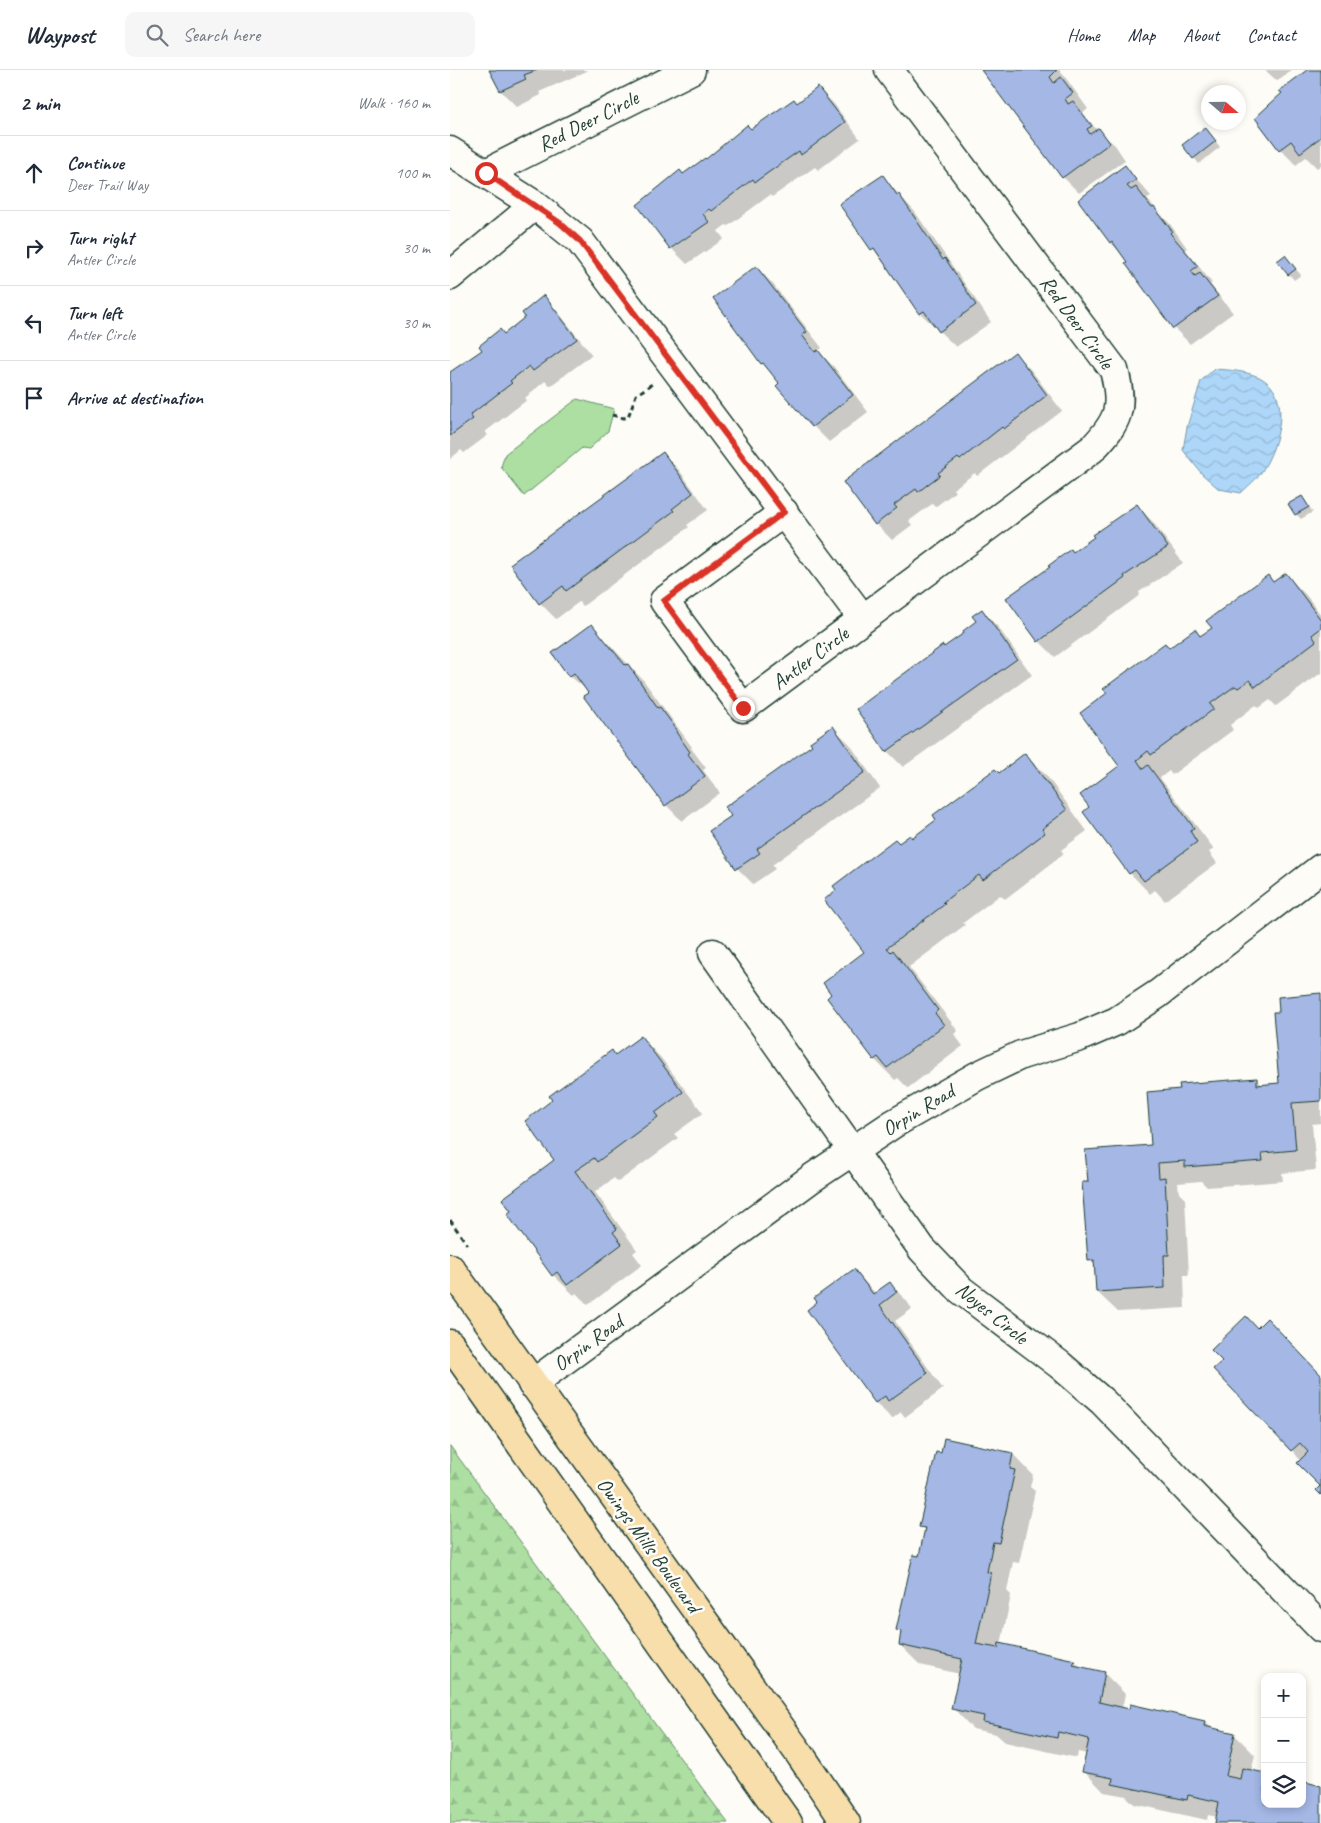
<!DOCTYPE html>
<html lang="en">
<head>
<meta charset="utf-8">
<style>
  :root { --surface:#fff; --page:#f6f6f7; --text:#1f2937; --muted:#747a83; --line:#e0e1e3 }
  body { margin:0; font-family:Caveat,sans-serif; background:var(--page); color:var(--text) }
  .controls { position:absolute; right:15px; bottom:15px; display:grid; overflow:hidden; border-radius:10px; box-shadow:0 2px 8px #0003 }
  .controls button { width:45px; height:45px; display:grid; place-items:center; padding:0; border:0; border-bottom:1px solid var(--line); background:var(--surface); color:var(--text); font:25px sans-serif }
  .compass { position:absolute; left:751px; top:15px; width:45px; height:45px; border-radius:50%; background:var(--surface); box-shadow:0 2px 8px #0003; rotate:110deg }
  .stop { position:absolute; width:15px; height:15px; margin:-11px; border:4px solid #d93025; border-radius:50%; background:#fff }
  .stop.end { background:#d93025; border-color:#fff; box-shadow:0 1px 5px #0008 }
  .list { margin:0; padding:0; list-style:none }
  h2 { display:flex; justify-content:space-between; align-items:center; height:65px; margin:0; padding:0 20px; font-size:21px }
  h2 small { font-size:16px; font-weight:400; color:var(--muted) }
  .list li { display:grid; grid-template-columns:32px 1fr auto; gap:15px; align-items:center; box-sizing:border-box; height:75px; padding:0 20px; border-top:1px solid var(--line) }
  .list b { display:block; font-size:19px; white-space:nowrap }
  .list p { margin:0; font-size:16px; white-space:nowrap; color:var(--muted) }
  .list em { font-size:16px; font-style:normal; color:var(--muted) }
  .icon { flex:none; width:28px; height:28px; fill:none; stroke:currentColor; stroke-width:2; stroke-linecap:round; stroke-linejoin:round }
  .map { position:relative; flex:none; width:871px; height:1753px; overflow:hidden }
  header { display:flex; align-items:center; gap:30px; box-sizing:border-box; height:70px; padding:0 25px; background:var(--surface); border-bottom:1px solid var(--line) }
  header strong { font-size:24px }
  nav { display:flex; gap:28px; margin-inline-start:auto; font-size:18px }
  .search { width:350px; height:45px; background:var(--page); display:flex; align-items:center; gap:12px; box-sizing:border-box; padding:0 18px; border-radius:10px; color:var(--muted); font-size:19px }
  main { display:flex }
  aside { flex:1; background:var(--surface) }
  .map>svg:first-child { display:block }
</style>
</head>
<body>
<header>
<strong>Waypost</strong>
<div class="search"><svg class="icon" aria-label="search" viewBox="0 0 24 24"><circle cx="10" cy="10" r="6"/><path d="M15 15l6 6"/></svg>Search here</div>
<nav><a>Home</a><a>Map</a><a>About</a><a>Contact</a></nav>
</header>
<main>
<aside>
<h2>2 min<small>Walk · 160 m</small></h2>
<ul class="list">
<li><svg class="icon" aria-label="ahead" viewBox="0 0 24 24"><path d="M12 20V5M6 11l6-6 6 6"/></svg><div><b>Continue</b><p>Deer Trail Way</p></div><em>100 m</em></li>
<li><svg class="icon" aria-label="right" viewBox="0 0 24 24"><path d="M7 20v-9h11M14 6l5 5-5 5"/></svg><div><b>Turn right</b><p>Antler Circle</p></div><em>30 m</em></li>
<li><svg class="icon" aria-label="left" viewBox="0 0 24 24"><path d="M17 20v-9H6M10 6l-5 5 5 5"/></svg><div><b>Turn left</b><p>Antler Circle</p></div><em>30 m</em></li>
<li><svg class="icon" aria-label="arrive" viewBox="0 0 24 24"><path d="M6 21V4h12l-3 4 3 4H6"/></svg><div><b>Arrive at destination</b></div></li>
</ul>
</aside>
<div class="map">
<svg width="871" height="1753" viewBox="0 0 871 1753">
  <defs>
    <pattern id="forest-firs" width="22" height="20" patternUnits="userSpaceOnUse" patternTransform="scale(1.25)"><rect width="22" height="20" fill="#acdfa1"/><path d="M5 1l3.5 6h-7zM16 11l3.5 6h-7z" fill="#94c08b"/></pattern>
    <pattern id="water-waves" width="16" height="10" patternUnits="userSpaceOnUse" patternTransform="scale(1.25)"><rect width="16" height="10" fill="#add6f8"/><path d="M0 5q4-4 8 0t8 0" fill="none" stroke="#94b9d5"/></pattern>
  </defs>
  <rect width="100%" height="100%" fill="#fdfcf7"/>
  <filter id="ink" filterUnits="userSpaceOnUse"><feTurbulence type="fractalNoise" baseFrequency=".02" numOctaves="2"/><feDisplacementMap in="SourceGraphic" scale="10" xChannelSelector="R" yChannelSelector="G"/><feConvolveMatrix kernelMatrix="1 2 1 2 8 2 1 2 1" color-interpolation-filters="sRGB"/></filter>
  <g filter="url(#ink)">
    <path fill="url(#forest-firs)" stroke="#668e6a" d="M 0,1376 L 278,1753 L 0,1753 Z"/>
    <path fill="#acdfa1" stroke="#668e6a" d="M 127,329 L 164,339 L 158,361 L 139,379 L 132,378 L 74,426 L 51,397 L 55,384 Z"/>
    <path fill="url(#water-waves)" stroke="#7499aa" d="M 764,299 C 780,300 795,301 809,307 C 844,324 828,376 812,401 C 807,409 798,416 791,423 L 769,419 L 752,404 L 733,380 L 737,357 L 751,311 Z"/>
    <path fill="#0003" d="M 41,0 L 136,0 L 137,1 L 89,22 L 91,25 L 67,37 L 51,21 Z
      M 534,0 L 610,0 L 638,39 L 633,43 L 647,60 L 665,75 L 675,90 L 629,123 L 613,107 Z
      M 815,0 L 841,0 L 827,11 Z
      M 859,0 L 871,0 L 871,95 L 867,98 L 856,87 L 846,95 L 830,79 Z
      M 368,18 L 384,34 L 410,69 L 368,100 L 365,97 L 322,127 L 320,125 L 278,156 L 276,155 L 268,161 L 274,169 L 237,194 L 221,178 L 233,105 L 301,60 L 347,34 Z
      M 760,64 L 770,77 L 749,94 L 734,75 Z
      M 675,97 L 701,126 L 697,129 L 720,154 L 737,178 L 735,179 L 762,213 L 760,214 L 783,243 L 740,274 L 724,258 L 676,188 L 660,172 Z
      M 433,107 L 465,142 L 541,252 L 506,277 L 470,243 L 391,134 Z
      M 829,192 L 840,192 L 851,205 L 844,210 Z
      M 306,197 L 322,213 L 372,278 L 368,281 L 384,297 L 418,342 L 379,372 L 363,356 L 325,306 L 312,293 Z
      M 94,227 L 109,243 L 142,285 L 100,316 L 95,311 L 75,328 L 77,330 L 35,362 L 38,365 L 14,383 L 11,380 L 0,389 L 0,304 L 77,248 Z
      M 565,284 L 581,300 L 612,341 L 527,406 L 525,403 L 503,419 L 505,422 L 485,437 L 482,434 L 459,451 L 462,455 L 442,470 L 426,454 Z
      M 213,384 L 229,400 L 258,440 L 237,455 L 239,457 L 133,536 L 129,532 L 106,549 L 90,533 L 62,495 Z
      M 852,427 L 863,442 L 851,449 L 846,444 Z
      M 687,436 L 703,452 L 733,493 L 689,522 L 690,525 L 605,587 L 589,571 L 624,483 Z
      M 836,505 L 856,525 L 871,545 L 871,603 L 826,636 L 820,630 L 809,638 L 806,635 L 780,655 L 783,660 L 722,705 L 719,701 L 710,708 L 764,779 L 759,782 L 767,793 L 715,831 L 705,820 L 700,824 L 680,803 L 641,738 L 670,696 L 719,579 L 745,561 L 751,567 L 764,558 L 818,507 L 824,513 Z
      M 532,541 L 548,557 L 582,605 L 453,697 L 437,681 L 494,579 L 528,552 Z
      M 142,556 L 194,611 L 242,677 L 241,678 L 256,698 L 253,700 L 270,723 L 232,751 L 216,735 L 138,621 L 120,606 Z
      M 383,658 L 399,673 L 430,718 L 322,795 L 325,799 L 303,814 L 287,798 L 261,761 L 283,746 Z
      M 575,685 L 596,705 L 637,761 L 611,780 L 614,784 L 555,829 L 550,825 L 513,853 L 515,855 L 459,897 L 508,961 L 504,964 L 513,976 L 458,1018 L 448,1008 L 445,1010 L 425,990 L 378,928 L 415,882 L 450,774 L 463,769 Z
      M 871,925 L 871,1053 L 862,1054 L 866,1100 L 832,1103 L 833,1111 L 757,1117 L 751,1111 L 728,1113 L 729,1123 L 735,1129 L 739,1205 L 734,1205 L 735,1238 L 668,1242 L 647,1222 L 646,1196 L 639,1190 L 639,1113 L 703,1076 L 731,1020 L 806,1009 L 813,1016 L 830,1015 L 830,943 Z
      M 191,967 L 211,988 L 253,1043 L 224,1064 L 228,1068 L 168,1112 L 164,1108 L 145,1122 L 187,1180 L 183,1183 L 192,1195 L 138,1235 L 126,1223 L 124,1225 L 103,1205 L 105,1091 L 166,986 Z
      M 404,1200 L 426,1224 L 440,1214 L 456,1230 L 462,1239 L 445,1251 L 493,1319 L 455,1347 L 451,1342 L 442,1349 L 426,1333 Z
      M 807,1259 L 871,1306 L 871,1416 L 842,1380 Z
      M 563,1384 L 583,1405 L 580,1417 L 585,1421 L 569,1493 L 563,1492 L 557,1521 L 561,1525 L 551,1575 L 624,1591 L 632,1598 L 654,1603 L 675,1624 L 672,1638 L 755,1652 L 763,1659 L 784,1664 L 805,1685 L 801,1702 L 815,1734 L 852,1734 L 871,1717 L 871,1753 L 766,1753 L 768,1747 L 758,1745 L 757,1750 L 684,1734 L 676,1726 L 654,1722 L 634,1701 L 637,1684 L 628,1682 L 627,1688 L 555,1672 L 546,1664 L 523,1659 L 503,1638 L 510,1604 L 470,1595 L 450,1575 L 452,1564 L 448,1560 L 475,1461 L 471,1456 Z"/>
    <path fill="#a4b7e5" stroke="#1f3d34" d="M 39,0 L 87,0 L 74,5 L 76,9 L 50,21 Z
      M 531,0 L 607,0 L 600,7 L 604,13 L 611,7 L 623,23 L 615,29 L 618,34 L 623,31 L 642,56 L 637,59 L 640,64 L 649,58 L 660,73 L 612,108 Z
      M 857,0 L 871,0 L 871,67 L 850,83 L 841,71 L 829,80 L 805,48 L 832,23 L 829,21 Z
      M 368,17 L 395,52 L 351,85 L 349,81 L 305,112 L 303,109 L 261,141 L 259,139 L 253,144 L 259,152 L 220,179 L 187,135 L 230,100 L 233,104 L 255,88 L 256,89 L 297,55 L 301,59 L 344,29 L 347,33 Z
      M 755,57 L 766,71 L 743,89 L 732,75 Z
      M 675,95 L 686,110 L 677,116 L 681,120 L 686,117 L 702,138 L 704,137 L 722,161 L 720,163 L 748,196 L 741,201 L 745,206 L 750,203 L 768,226 L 723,259 L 675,193 L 677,192 L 662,171 L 660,173 L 628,130 Z
      M 433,105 L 447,125 L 449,124 L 493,190 L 495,188 L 526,235 L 489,262 L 474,241 L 469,244 L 424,178 L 421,180 L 389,134 Z
      M 835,185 L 846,199 L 838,205 L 827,191 Z
      M 306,196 L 357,262 L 352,265 L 365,282 L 368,280 L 403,325 L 362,357 L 326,316 L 329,313 L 313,293 L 311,294 L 263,228 Z
      M 94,225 L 127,269 L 83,301 L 79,296 L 60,311 L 62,313 L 20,345 L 23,349 L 0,366 L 0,302 L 32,280 L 29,276 L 50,259 L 54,264 L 75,247 L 72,243 Z
      M 565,282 L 597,325 L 554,359 L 552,357 L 510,390 L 508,388 L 488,403 L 490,405 L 468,422 L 466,419 L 444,435 L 447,438 L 425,455 L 393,412 Z
      M 213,382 L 243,423 L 222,439 L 224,441 L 116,521 L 113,516 L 89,534 L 60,494 Z
      M 852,426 L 859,437 L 845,445 L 838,434 Z
      M 687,434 L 718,477 L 674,506 L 675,508 L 588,572 L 556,528 L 600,497 L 598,496 L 621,479 L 623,482 L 644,467 L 642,465 Z
      M 836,503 L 871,550 L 871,558 L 862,565 L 866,571 L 805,617 L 800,610 L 788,618 L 785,616 L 760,634 L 764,639 L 701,685 L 698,681 L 687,690 L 693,699 L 698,695 L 744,758 L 740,761 L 747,772 L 694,811 L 685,800 L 679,804 L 633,742 L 639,737 L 630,725 L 669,696 L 630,643 L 657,623 L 653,619 L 715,573 L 719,578 L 745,559 L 750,566 L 762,558 L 756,551 L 818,505 L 823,512 Z
      M 532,539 L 567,589 L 436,682 L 406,639 L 493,575 L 494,577 L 514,563 L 513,561 L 526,551 L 522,546 Z
      M 142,554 L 175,595 L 178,594 L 208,638 L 210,637 L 227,660 L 226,662 L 240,682 L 238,684 L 255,706 L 215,736 L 133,626 L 138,623 L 124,603 L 119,607 L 102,583 Z
      M 383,656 L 415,702 L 307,779 L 310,783 L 286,799 L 259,761 L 281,746 L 275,737 L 362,675 L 360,672 Z
      M 575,683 L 617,740 L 592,759 L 595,763 L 533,810 L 529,805 L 493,832 L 495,834 L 437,878 L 441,882 L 443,880 L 488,940 L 485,943 L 494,955 L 437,998 L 428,987 L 424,990 L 377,928 L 381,924 L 373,913 L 414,882 L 374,830 L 386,820 L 383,816 L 445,769 L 449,773 L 460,765 L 462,768 L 486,750 L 483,745 L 545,699 L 549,703 Z
      M 871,923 L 871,1031 L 842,1033 L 846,1080 L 812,1083 L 813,1091 L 735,1097 L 735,1091 L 708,1093 L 709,1108 L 715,1107 L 719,1185 L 714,1185 L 715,1218 L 646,1222 L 644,1190 L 638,1191 L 632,1112 L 638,1112 L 635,1080 L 701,1075 L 697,1022 L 730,1019 L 729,1014 L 807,1008 L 807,1015 L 829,1013 L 823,942 L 829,942 L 828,927 Z
      M 191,966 L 233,1022 L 205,1043 L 208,1047 L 147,1092 L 144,1088 L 125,1101 L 167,1159 L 163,1162 L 172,1174 L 117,1215 L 107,1202 L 102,1206 L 57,1144 L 61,1141 L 52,1129 L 104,1090 L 75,1051 L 102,1030 L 99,1026 L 162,980 L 165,985 Z
      M 404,1199 L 423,1224 L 440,1212 L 447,1222 L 430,1235 L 478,1303 L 438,1331 L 435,1326 L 425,1333 L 357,1240 L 367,1232 L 364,1228 Z
      M 796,1246 L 807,1258 L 817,1248 L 871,1305 L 871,1425 L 866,1420 L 870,1416 L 847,1393 L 858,1382 L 850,1373 L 841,1381 L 763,1299 L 772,1291 L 761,1280 Z
      M 494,1368 L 563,1383 L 560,1399 L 565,1400 L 549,1473 L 543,1472 L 537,1502 L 541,1503 L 526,1574 L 548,1578 L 549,1573 L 625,1590 L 623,1595 L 655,1602 L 649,1632 L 679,1639 L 680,1634 L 755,1651 L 754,1656 L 785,1663 L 776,1706 L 790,1709 L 792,1698 L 815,1703 L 815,1734 L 852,1734 L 852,1711 L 871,1716 L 871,1753 L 765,1753 L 769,1732 L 738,1725 L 737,1730 L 662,1714 L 663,1708 L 632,1702 L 639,1669 L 608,1662 L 607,1668 L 533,1652 L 534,1646 L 501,1639 L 512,1589 L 449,1575 L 451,1561 L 446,1560 L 463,1485 L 469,1486 L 475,1458 L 469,1457 L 486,1382 L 491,1383 Z"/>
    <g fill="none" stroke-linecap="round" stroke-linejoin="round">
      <g stroke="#1f3d34" stroke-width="31">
        <path id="minor" d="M 0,81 L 85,135 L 130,171 L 413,549
          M 36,103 L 241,0
          M 0,206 L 85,135
          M 334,442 L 214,531 L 293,638 L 642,379 C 669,351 674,338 664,300 L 439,0
          M 263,883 L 472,1179 L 511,1220 L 610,1295 L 653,1332 L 871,1558
          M 82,1314 L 362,1108 L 443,1054 L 527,1006 L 571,985 L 630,967 L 667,951 L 708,924 L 871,798"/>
      </g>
      <g stroke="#1f3d34" stroke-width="31">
        <path id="primary" d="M 0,1198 L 351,1686 L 396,1753
          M 0,1274 L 338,1753"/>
      </g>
      <path stroke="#1f3d34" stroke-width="3" stroke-dasharray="5 4" stroke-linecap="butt" d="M 162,345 L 173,348 L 178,347 L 186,325 L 202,314
        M 0,1150 L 17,1174"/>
      <use href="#minor" stroke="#fdfcf7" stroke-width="28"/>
      <use href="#primary" stroke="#f8deab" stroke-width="28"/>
    </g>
  </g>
  <g fill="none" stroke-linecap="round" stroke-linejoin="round" filter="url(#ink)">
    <path stroke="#d93025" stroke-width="6" d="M 36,103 L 110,153 L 130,171 L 334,442 L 214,531 L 293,638"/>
  </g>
  <g text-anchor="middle" stroke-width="5" stroke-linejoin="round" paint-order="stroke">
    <g font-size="21" fill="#1f3d34" stroke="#fdfcf7">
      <text transform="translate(138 51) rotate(-27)" y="7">Red Deer Circle</text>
      <text transform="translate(627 252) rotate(54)" y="7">Red Deer Circle</text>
      <text transform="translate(360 588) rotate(-37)" y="7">Antler Circle</text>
      <text transform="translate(468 1040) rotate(-31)" y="7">Orpin Road</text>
      <text transform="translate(542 1243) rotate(39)" y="7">Noyes Circle</text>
      <text transform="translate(138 1273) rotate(-36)" y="7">Orpin Road</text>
      <text transform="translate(199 1475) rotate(54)" y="7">Owings Mills Boulevard</text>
    </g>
  </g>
</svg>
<div class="controls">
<button>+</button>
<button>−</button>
<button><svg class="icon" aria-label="layers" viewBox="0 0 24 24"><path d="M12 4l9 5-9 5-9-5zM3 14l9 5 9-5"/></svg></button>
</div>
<svg class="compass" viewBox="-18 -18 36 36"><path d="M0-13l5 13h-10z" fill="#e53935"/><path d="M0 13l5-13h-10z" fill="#747a83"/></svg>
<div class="stop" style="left:36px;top:103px"></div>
<div class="stop end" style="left:293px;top:638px"></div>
</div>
</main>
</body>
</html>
